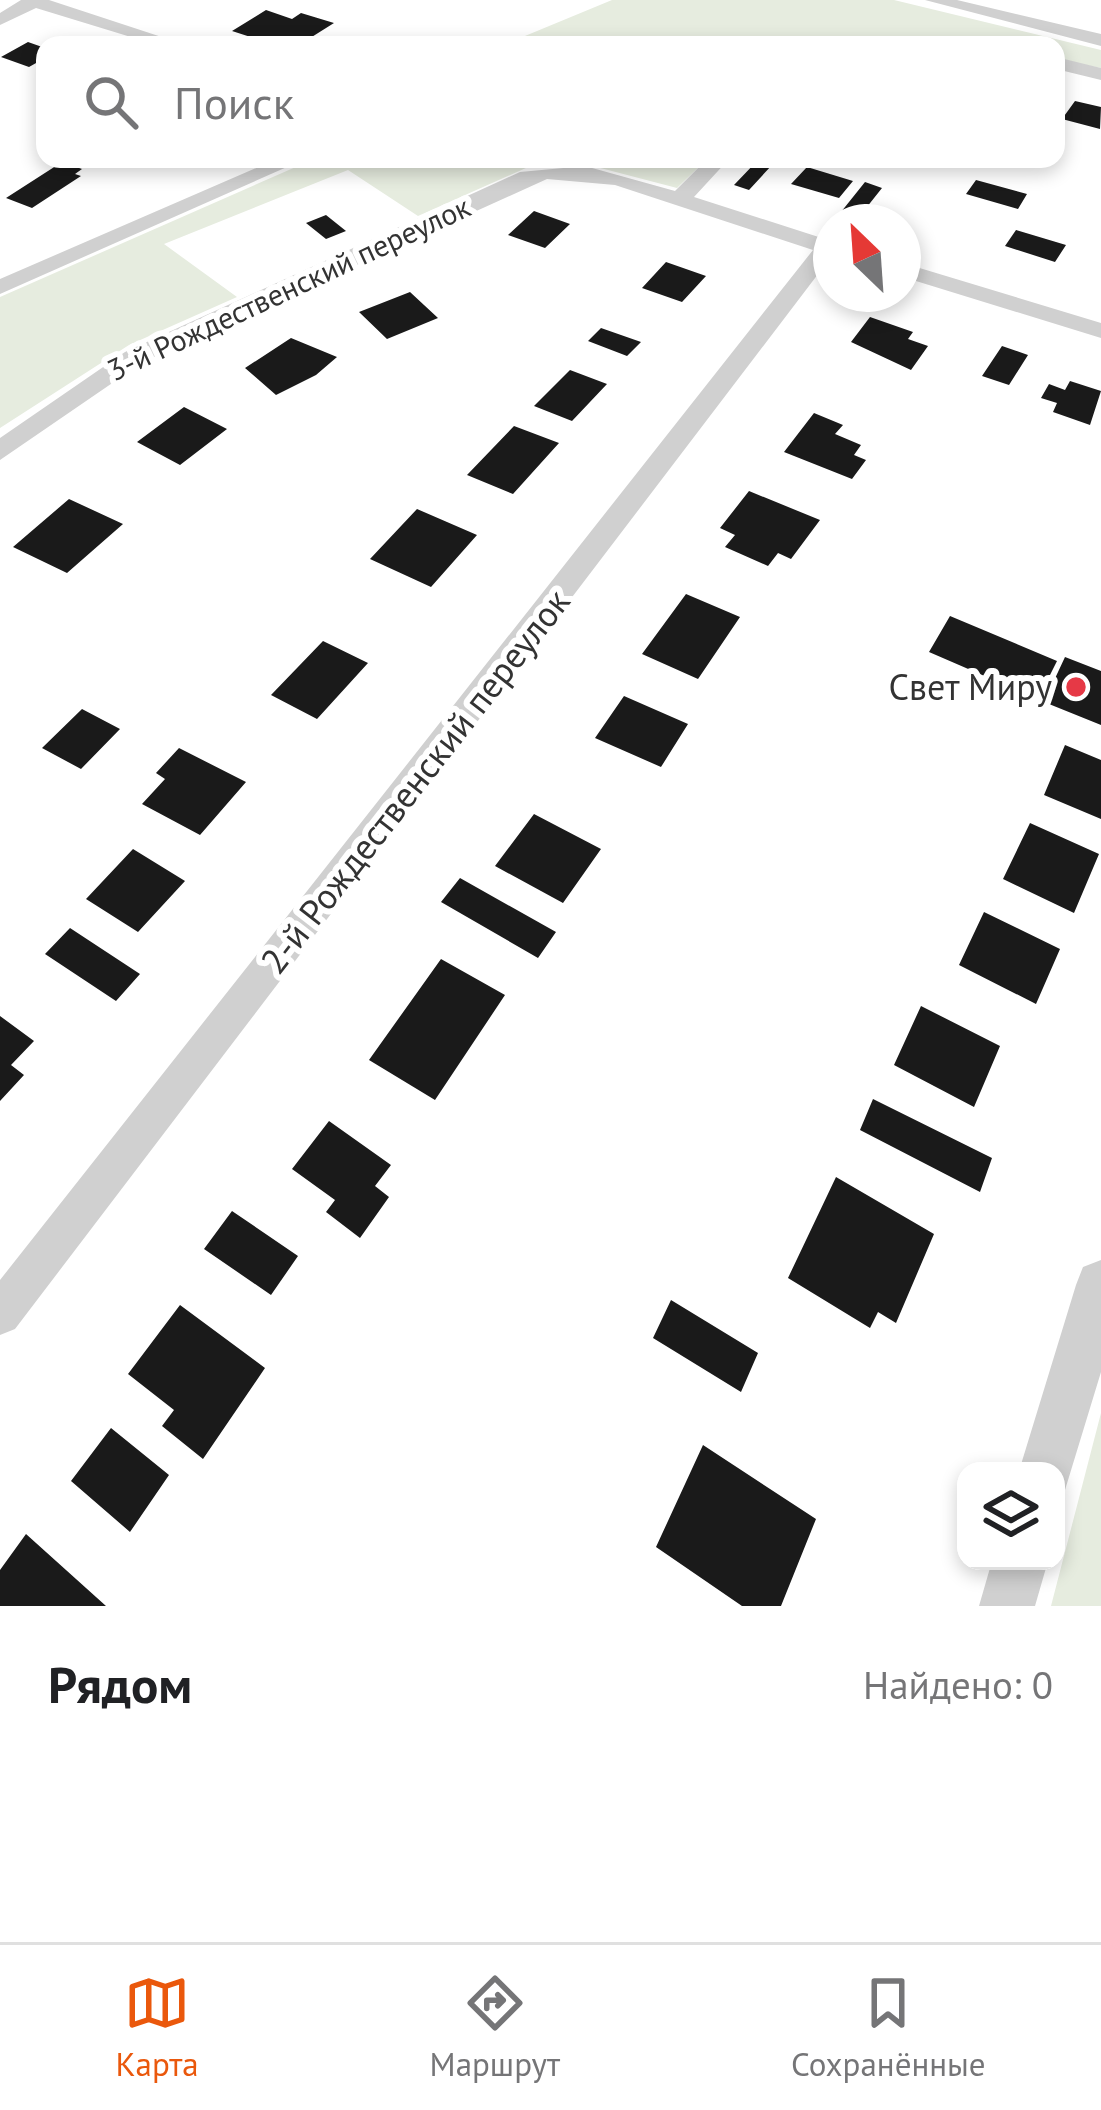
<!DOCTYPE html>
<html lang="ru">
<head>
<meta charset="utf-8">
<style>
  :root { --surface:#fff; --page:#f2f2f2; --text:#202124; --muted:#757577; --line:#e0e0e0; --accent:#ea580c }
  body { margin:0; font-family:"PT Sans",sans-serif; background:var(--page); color:var(--text) }
  .controls { position:absolute; right:36px; bottom:36px; display:grid; overflow:hidden; border-radius:24px; box-shadow:0 6px 18px #0003 }
  .controls button { width:108px; height:108px; display:grid; place-items:center; padding:0; border:0; border-bottom:3px solid var(--line); background:var(--surface); color:var(--text); font:60px sans-serif }
  .compass { position:absolute; left:813px; top:204px; width:108px; height:108px; border-radius:50%; background:var(--surface); box-shadow:0 6px 18px #0003; rotate:335deg }
  .list { margin:0; padding:0; list-style:none }
  h2 { display:flex; justify-content:space-between; align-items:center; height:156px; margin:0; padding:0 48px; font-size:51px }
  h2 small { font-size:39px; font-weight:400; color:var(--muted) }
  .icon { flex:none; width:66px; height:66px; fill:none; stroke:currentColor; stroke-width:2; stroke-linecap:round; stroke-linejoin:round }
  .map { position:relative; flex:none; width:1101px; height:1606px; overflow:hidden }
  .search { position:absolute; background:var(--surface); box-shadow:0 6px 18px #0003; left:36px; right:36px; top:36px; height:132px; display:flex; align-items:center; gap:30px; box-sizing:border-box; padding:0 42px; border-radius:24px; color:var(--muted); font-size:45px }
  .sheet { height:336px; background:var(--surface) }
  nav { display:flex; justify-content:space-around; align-items:center; box-sizing:border-box; height:168px; border-top:3px solid var(--line); background:var(--surface); font-size:33px; color:var(--muted) }
  nav a { display:grid; justify-items:center; gap:6px }
  nav .on { color:var(--accent) }
  .map>svg:first-child { display:block }
</style>
</head>
<body>
<div class="map">
<svg width="1101" height="1606" viewBox="0 0 1101 1606">
  <rect width="100%" height="100%" fill="#fff"/>
  <path fill="#e6ecdf" d="M 612,0 L 894,0 L 1101,50 L 1101,68 L 1056,59 L 1056,45 L 503,45 Z
    M 314,159 L 546,159 L 418,216 L 348,170 L 164,244 L 237,297 L 129,345 L 0,428 L 0,297 Z
    M 566,159 L 707,159 L 677,188 Z
    M 1101,1413 L 1101,1606 L 1051,1606 Z"/>
  <path fill="#1a1a1a" d="M 266,10 L 292,19 L 301,13 L 334,23 L 299,45 L 276,45 L 232,31 Z
    M 28,42 L 45,48 L 45,58 L 29,67 L 1,57 Z
    M 1075,101 L 1101,107 L 1100,129 L 1062,119 Z
    M 757,161 L 772,165 L 749,190 L 734,185 Z
    M 62,162 L 82,169 L 75,174 L 81,176 L 32,208 L 6,198 Z
    M 807,167 L 853,181 L 839,198 L 791,184 Z
    M 976,180 L 1027,194 L 1018,209 L 966,194 Z
    M 865,182 L 882,188 L 855,222 L 837,217 Z
    M 534,211 L 570,224 L 545,248 L 508,235 Z
    M 326,215 L 346,231 L 326,239 L 306,223 Z
    M 1016,230 L 1066,245 L 1055,262 L 1005,246 Z
    M 666,262 L 706,276 L 682,302 L 642,288 Z
    M 410,292 L 438,318 L 387,339 L 359,312 Z
    M 870,317 L 913,332 L 908,339 L 928,346 L 911,370 L 851,342 Z
    M 601,328 L 641,342 L 627,356 L 588,341 Z
    M 291,338 L 337,357 L 316,375 L 276,395 L 245,368 Z
    M 1002,346 L 1028,355 L 1009,385 L 982,376 Z
    M 570,370 L 607,384 L 572,421 L 534,406 Z
    M 1070,381 L 1101,391 L 1090,425 L 1053,412 L 1057,403 L 1041,398 L 1049,384 L 1065,390 Z
    M 184,407 L 227,429 L 180,465 L 137,442 Z
    M 814,413 L 843,425 L 835,434 L 861,445 L 854,455 L 866,460 L 852,479 L 784,452 Z
    M 514,426 L 559,443 L 513,494 L 467,475 Z
    M 749,491 L 820,520 L 791,559 L 778,553 L 768,566 L 725,547 L 735,535 L 720,528 Z
    M 69,499 L 123,524 L 67,573 L 13,547 Z
    M 417,509 L 477,535 L 431,587 L 370,559 Z
    M 686,594 L 740,617 L 698,679 L 642,654 Z
    M 950,616 L 1057,661 L 1038,699 L 929,652 Z
    M 323,641 L 368,663 L 317,719 L 271,695 Z
    M 1065,657 L 1101,671 L 1101,725 L 1044,702 Z
    M 624,696 L 688,724 L 661,767 L 595,738 Z
    M 82,709 L 120,729 L 81,769 L 42,748 Z
    M 1065,745 L 1101,760 L 1101,819 L 1044,795 Z
    M 179,748 L 246,782 L 200,835 L 142,804 L 165,779 L 156,773 Z
    M 534,814 L 601,849 L 563,903 L 495,866 Z
    M 1030,823 L 1099,854 L 1074,913 L 1003,879 Z
    M 133,849 L 185,881 L 138,932 L 86,899 Z
    M 460,878 L 556,932 L 538,958 L 441,902 Z
    M 984,912 L 1060,949 L 1036,1004 L 959,965 Z
    M 70,928 L 140,974 L 116,1001 L 45,954 Z
    M 441,959 L 505,995 L 435,1100 L 369,1060 Z
    M 921,1006 L 1000,1046 L 974,1107 L 894,1065 Z
    M 0,1016 L 34,1041 L 11,1065 L 24,1075 L 0,1101 Z
    M 873,1099 L 992,1158 L 980,1192 L 860,1130 Z
    M 329,1121 L 391,1165 L 375,1186 L 389,1197 L 360,1238 L 326,1212 L 335,1200 L 292,1169 Z
    M 836,1177 L 934,1234 L 896,1323 L 878,1312 L 870,1328 L 788,1278 Z
    M 232,1211 L 298,1256 L 271,1295 L 204,1249 Z
    M 671,1300 L 758,1353 L 741,1392 L 653,1338 Z
    M 180,1305 L 265,1368 L 203,1459 L 162,1426 L 174,1410 L 128,1374 Z
    M 111,1428 L 169,1475 L 130,1532 L 71,1481 Z
    M 703,1445 L 816,1519 L 781,1606 L 742,1606 L 656,1547 Z
    M 26,1534 L 106,1606 L 0,1606 L 0,1570 Z"/>
  <g fill="none" stroke-linecap="round" stroke-linejoin="round">
    <path fill="#d0d0d0" fill-rule="evenodd" d="M 21,0 L 49,0 L 186,45 L 157,45 L 36,8 L 0,25 L 0,13 Z
      M 925,0 L 957,0 L 1101,34 L 1101,46 Z
      M 1056,57 L 1101,68 L 1101,80 L 1056,69 Z
      M 277,159 L 305,159 L 0,294 L 0,279 Z
      M 707,159 L 729,159 L 694,197 L 831,241 L 831,257 L 15,1329 L 0,1335 L 0,1280 L 813,250 L 615,185 L 547,179 L 143,362 L 0,460 L 0,438 L 125,352 L 520,172 L 585,166 L 675,191 Z
      M 903,263 L 1101,323 L 1101,338 L 903,277 Z"/>
    <path fill="#d0d0d0" fill-rule="evenodd" d="M 1101,1260 L 1101,1372 L 1065,1490 L 1056,1494 L 1056,1471 L 1019,1471 L 1076,1285 L 1083,1267 Z
      M 992,1561 L 1048,1561 L 1035,1606 L 979,1606 Z"/>
  </g>
  <circle fill="#e63946" stroke="#fff" stroke-width="4.5" cx="1076" cy="687" r="12"/>
  <g text-anchor="middle" stroke-width="12" stroke-linejoin="round" paint-order="stroke">
    <g font-size="30" fill="#333" stroke="#fff">
      <text transform="translate(289 289) rotate(-25)" y="10">3-й Рождественский переулок</text>
    </g>
    <g font-size="36" fill="#333" stroke="#fff" text-anchor="end">
      <text x="1052" y="700">Свет Миру</text>
    </g>
    <g font-size="36" fill="#333" stroke="#fff">
      <text transform="translate(415 781) rotate(-52)" y="13">2-й Рождественский переулок</text>
    </g>
  </g>
</svg>
<div class="controls">
<button><svg class="icon" aria-label="layers" viewBox="0 0 24 24"><path d="M12 4l9 5-9 5-9-5zM3 14l9 5 9-5"/></svg></button>
</div>
<svg class="compass" viewBox="-18 -18 36 36"><path d="M0-13l5 13h-10z" fill="#e53935"/><path d="M0 13l5-13h-10z" fill="#757577"/></svg>
<div class="search"><svg class="icon" aria-label="search" viewBox="0 0 24 24"><circle cx="10" cy="10" r="6"/><path d="M15 15l6 6"/></svg>Поиск</div>
</div>
<section class="sheet">
<h2>Рядом<small>Найдено: 0</small></h2>
<ul class="list">
</ul>
</section>
<nav>
<a class="on"><svg class="icon" aria-label="map" viewBox="0 0 24 24"><path d="M3 6l6-2 6 2 6-2v14l-6 2-6-2-6 2zM9 4v14M15 6v14"/></svg>Карта</a>
<a><svg class="icon" aria-label="directions" viewBox="0 0 24 24"><path d="M12 3l9 9-9 9-9-9zM9 14v-3h6M13 9l2 2-2 2"/></svg>Маршрут</a>
<a><svg class="icon" aria-label="saved" viewBox="0 0 24 24"><path d="M7 4h10v16l-5-4-5 4z"/></svg>Сохранённые</a>
</nav>
</body>
</html>
